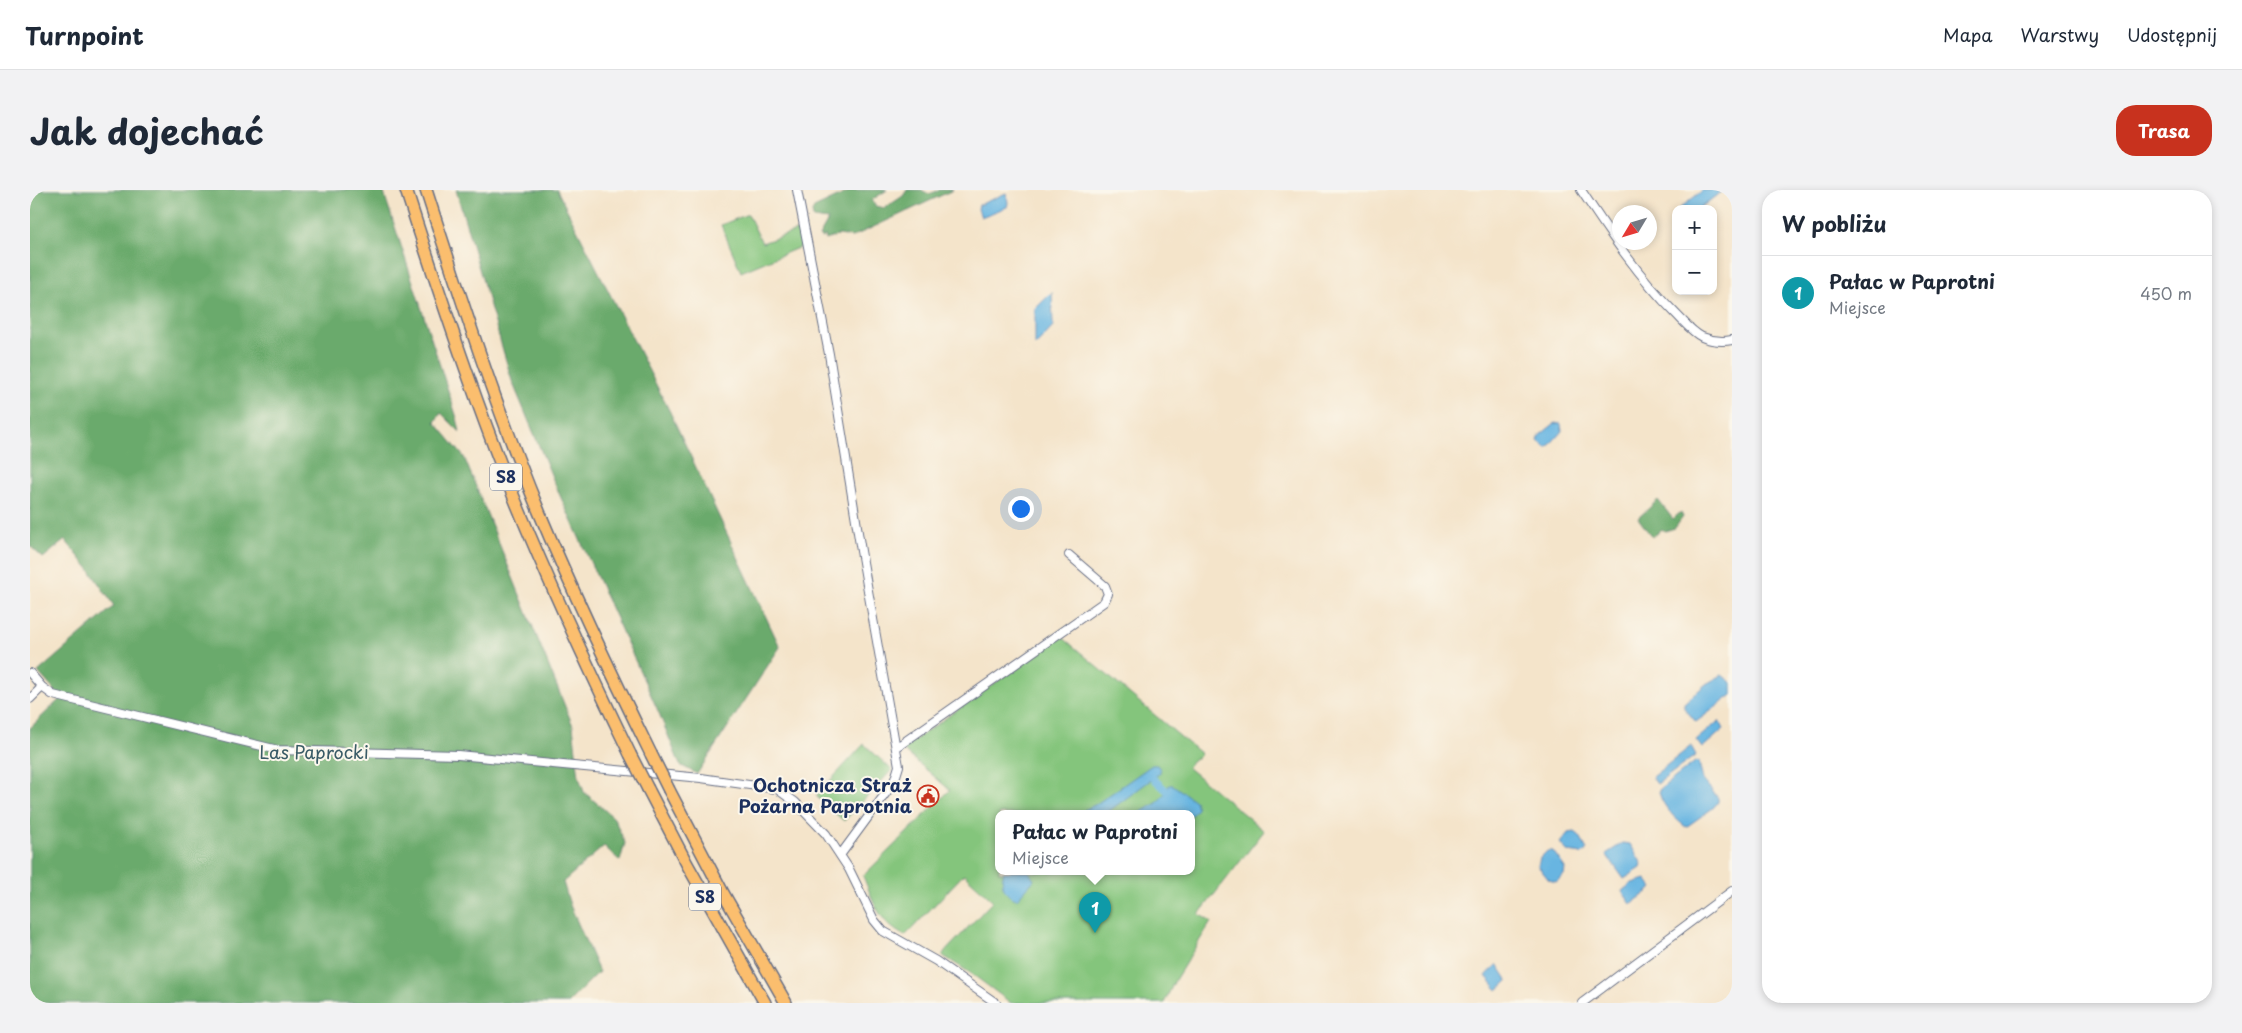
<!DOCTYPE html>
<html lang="pl">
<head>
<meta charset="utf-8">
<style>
  :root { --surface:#fff; --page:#f2f2f3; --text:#1f2937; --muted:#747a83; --line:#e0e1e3; --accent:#c8321e }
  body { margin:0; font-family:"Playpen Sans",sans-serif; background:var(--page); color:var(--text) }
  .controls { position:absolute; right:15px; top:15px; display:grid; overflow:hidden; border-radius:10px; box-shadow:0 2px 8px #0003 }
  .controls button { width:45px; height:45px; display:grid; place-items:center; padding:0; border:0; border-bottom:1px solid var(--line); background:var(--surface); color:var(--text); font:25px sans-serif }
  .compass { position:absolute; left:1582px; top:15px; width:45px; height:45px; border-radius:50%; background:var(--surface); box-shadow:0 2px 8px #0003; rotate:232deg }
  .you { position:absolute; left:990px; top:318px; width:18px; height:18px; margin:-12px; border:4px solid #fff; border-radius:50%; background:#1a73e8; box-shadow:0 0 0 8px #1a73e833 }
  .badge { display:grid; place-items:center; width:32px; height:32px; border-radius:50%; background:var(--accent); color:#fff; font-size:16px; font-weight:700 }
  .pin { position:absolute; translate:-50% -41px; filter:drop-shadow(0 1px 2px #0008) }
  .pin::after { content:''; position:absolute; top:26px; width:18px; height:15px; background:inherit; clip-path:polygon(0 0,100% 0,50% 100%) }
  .popup { position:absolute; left:965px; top:620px; width:200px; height:65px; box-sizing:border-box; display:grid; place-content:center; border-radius:10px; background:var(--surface); filter:drop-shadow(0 1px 4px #0005); font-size:16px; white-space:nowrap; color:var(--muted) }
  .popup b { font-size:19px; color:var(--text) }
  .popup::after { content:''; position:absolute; left:50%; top:100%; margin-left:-10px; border:10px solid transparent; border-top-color:var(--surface) }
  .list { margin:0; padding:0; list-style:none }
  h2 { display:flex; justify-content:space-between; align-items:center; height:65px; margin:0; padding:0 20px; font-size:21px }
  h2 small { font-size:16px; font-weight:400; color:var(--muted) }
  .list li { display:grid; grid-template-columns:32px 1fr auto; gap:15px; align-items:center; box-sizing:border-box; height:75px; padding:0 20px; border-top:1px solid var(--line) }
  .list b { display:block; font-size:19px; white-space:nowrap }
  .list p { margin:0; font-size:16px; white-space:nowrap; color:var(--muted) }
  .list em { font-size:16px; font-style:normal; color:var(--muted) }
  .map { position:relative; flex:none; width:1702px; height:813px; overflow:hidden; border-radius:20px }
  header { display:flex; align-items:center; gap:30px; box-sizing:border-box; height:70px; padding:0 25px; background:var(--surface); border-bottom:1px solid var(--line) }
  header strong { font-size:24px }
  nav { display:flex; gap:28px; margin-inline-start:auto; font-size:18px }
  .intro { display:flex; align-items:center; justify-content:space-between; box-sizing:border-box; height:120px; padding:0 30px }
  h1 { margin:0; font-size:35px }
  .button { padding:12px 22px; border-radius:20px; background:var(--accent); color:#fff; font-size:18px; font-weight:700 }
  main { display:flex; gap:30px; padding:0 30px }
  aside { flex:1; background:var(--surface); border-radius:20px; box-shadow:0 2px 8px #0003 }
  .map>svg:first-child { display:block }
</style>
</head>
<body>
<header>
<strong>Turnpoint</strong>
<nav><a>Mapa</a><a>Warstwy</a><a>Udostępnij</a></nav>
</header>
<div class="intro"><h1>Jak dojechać</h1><a class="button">Trasa</a></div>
<main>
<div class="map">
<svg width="1702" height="813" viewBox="0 0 1702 813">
  <rect width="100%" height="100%" fill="#fbf7ec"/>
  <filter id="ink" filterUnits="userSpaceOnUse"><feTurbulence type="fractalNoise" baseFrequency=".02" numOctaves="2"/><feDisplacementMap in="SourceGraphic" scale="10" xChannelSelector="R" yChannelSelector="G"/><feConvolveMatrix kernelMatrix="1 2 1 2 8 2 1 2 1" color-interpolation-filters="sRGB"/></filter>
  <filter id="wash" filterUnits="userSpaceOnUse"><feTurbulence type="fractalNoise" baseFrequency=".0096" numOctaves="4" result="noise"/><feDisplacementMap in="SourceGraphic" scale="20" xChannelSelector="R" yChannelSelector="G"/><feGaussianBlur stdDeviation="1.12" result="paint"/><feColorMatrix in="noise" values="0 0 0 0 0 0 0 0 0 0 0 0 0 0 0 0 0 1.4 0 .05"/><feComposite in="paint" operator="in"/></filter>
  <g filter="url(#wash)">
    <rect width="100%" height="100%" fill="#f4e4ca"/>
    <path fill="#84c57c" stroke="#507a6d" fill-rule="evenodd" d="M 718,24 L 732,53 L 772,39 L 775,55 L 711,82 L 691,35 Z
      M 1031,446 L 1171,564 L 1157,577 L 1234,641 L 1169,724 L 1181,732 L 1145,790 L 1134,813 L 981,813 L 942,784 L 912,765 L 963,711 L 934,684 L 875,746 C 848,732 844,712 833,686 L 920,600 L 872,559 ZM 969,624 L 1161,624 L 1161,682 L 969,682 Z
      M 834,554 L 862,580 L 814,631 L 786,606 Z"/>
    <path fill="#6baa6c" stroke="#436c65" d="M 0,0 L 353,0 L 427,228 L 430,242 L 411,223 L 405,232 L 434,267 L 543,536 L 549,587 L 554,602 L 584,628 L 595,653 L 590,671 L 574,656 L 533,692 L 540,715 L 569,782 L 538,813 L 0,813 L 0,538 L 31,508 L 8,482 L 84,416 L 59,379 L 35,350 L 13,368 L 0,356 Z
      M 426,0 L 527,0 L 640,222 L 750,457 L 667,584 L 650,575 L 629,523 L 527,299 L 482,191 Z
      M 822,0 L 857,0 L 842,10 L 845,16 L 855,18 L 873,6 L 877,0 L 891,0 L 899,4 L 910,0 L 923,0 L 822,47 L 809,45 L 796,50 L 795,45 L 793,48 L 789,46 L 798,30 L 783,28 L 782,22 L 784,18 Z
      M 1628,310 L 1643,329 L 1651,322 L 1653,327 L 1645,338 L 1635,341 L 1631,339 L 1622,347 L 1608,328 Z"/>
    <path fill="#67b5e1" stroke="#4172a0" d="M 1673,0 L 1692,1 L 1669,19 L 1649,19 Z
      M 976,3 L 978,13 L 977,17 L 951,27 L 948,19 L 949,15 Z
      M 1022,102 L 1023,137 L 1005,156 L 1005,119 Z
      M 1525,233 L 1531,234 L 1532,241 L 1517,258 L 1508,251 L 1510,245 Z
      M 1692,485 L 1702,493 L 1702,505 L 1666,532 L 1654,518 L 1654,513 L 1676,494 Z
      M 1689,531 L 1694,539 L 1672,558 L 1666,550 Z
      M 1661,556 L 1666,565 L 1627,594 L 1622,587 Z
      M 1666,571 L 1669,573 L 1673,590 L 1688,608 L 1688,612 L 1683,618 L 1656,637 C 1646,630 1630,614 1629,600 Z
      M 1122,575 L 1127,575 L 1130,579 L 1130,583 L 1075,624 L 1054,624 L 1054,620 L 1065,615 Z
      M 1139,595 L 1143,595 L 1165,611 L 1167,619 L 1161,625 L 1107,624 L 1127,613 L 1137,601 Z
      M 1545,642 L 1550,646 L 1557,660 L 1552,664 L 1538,662 L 1530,653 L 1538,643 Z
      M 1593,653 L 1600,654 L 1612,674 L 1611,678 L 1594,689 L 1576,664 Z
      M 1517,661 L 1523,661 L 1535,678 L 1534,685 L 1526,692 L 1519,690 L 1508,676 L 1510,668 Z
      M 974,682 L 999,682 L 1004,690 L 987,709 C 974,706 970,694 974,682 Z
      M 1616,689 L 1623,698 L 1601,714 L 1592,701 L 1602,693 Z
      M 1467,774 L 1478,791 L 1468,800 L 1456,786 Z"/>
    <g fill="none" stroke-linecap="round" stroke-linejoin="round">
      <path stroke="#67b5e1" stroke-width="7" d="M 1124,589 L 1137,601"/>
    </g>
  </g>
  <g filter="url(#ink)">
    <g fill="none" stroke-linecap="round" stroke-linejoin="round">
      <g stroke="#676e84" stroke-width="10">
        <path id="minor" d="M 767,0 L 799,164 L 831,361 L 869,576 L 864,592 L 811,664
          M 1551,0 C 1580,44 1609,87 1646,124 C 1654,132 1662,142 1672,147 C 1682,151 1692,152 1702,150
          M 0,483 L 12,497 L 23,505 L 248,560 L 428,565 L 671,588 L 747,599 L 765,612 L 796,644 L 819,679 L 844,730 L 853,741 L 906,771 L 966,813
          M 0,509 L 12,497
          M 867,557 L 1074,412 L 1078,404 L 1075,396 L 1039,365
          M 1552,813 L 1702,701"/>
      </g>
      <g stroke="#676e84" stroke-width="14">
        <path id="highway" d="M 376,0 C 406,94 437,188 473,280 C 511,377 555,471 600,564
          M 396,0 C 431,109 466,218 510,324 C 544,405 582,485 621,564
          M 618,599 L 657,674 L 735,813
          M 639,600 L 693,703 L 756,813"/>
      </g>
      <use href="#minor" stroke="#fff" stroke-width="8"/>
      <use href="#highway" stroke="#fbbe6e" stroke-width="11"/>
      <g stroke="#676e84" stroke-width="14" stroke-linecap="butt">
        <path id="highway-bridge" d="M 600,564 L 618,599
          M 621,564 L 639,600"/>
      </g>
      <use href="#highway-bridge" stroke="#fbbe6e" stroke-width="11"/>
    </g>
  </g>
  <defs>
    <g id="civic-ring" transform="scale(1.125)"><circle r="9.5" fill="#fbf7ec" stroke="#c8321e" stroke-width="1.5"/><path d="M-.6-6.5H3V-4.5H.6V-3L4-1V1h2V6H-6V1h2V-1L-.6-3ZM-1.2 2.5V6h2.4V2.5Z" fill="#c8321e"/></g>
  </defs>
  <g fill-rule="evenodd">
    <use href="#civic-ring" x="898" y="606"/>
  </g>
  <g text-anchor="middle" stroke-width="4" stroke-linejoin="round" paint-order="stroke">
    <g fill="#fbf7ec" stroke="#5e6b89" stroke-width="1">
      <rect x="460" y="273.5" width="32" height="27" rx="4"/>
      <rect x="659" y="693.5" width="32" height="27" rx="4"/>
    </g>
    <g font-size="16" font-weight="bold" fill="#1b2f5e">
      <text x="476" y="293">S8</text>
      <text x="675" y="713">S8</text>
    </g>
    <g font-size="18" fill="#3a5c67" stroke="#fbf7ec">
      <text x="284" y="569">Las Paprocki</text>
    </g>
    <g font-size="18" font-weight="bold" fill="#1b2f5e" stroke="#fbf7ec" text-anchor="end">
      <text x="882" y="602">Ochotnicza Straż<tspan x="882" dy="21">Pożarna Paprotnia</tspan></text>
    </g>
  </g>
</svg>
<div class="controls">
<button>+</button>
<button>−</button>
</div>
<svg class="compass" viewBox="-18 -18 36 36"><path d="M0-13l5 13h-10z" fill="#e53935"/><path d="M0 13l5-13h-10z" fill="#747a83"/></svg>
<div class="you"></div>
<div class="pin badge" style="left:1065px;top:743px;background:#0f9aa8">1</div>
<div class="popup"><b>Pałac w Paprotni</b>Miejsce</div>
</div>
<aside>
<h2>W pobliżu<small></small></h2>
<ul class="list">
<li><span class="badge" style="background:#0f9aa8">1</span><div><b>Pałac w Paprotni</b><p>Miejsce</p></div><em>450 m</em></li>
</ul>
</aside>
</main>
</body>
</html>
